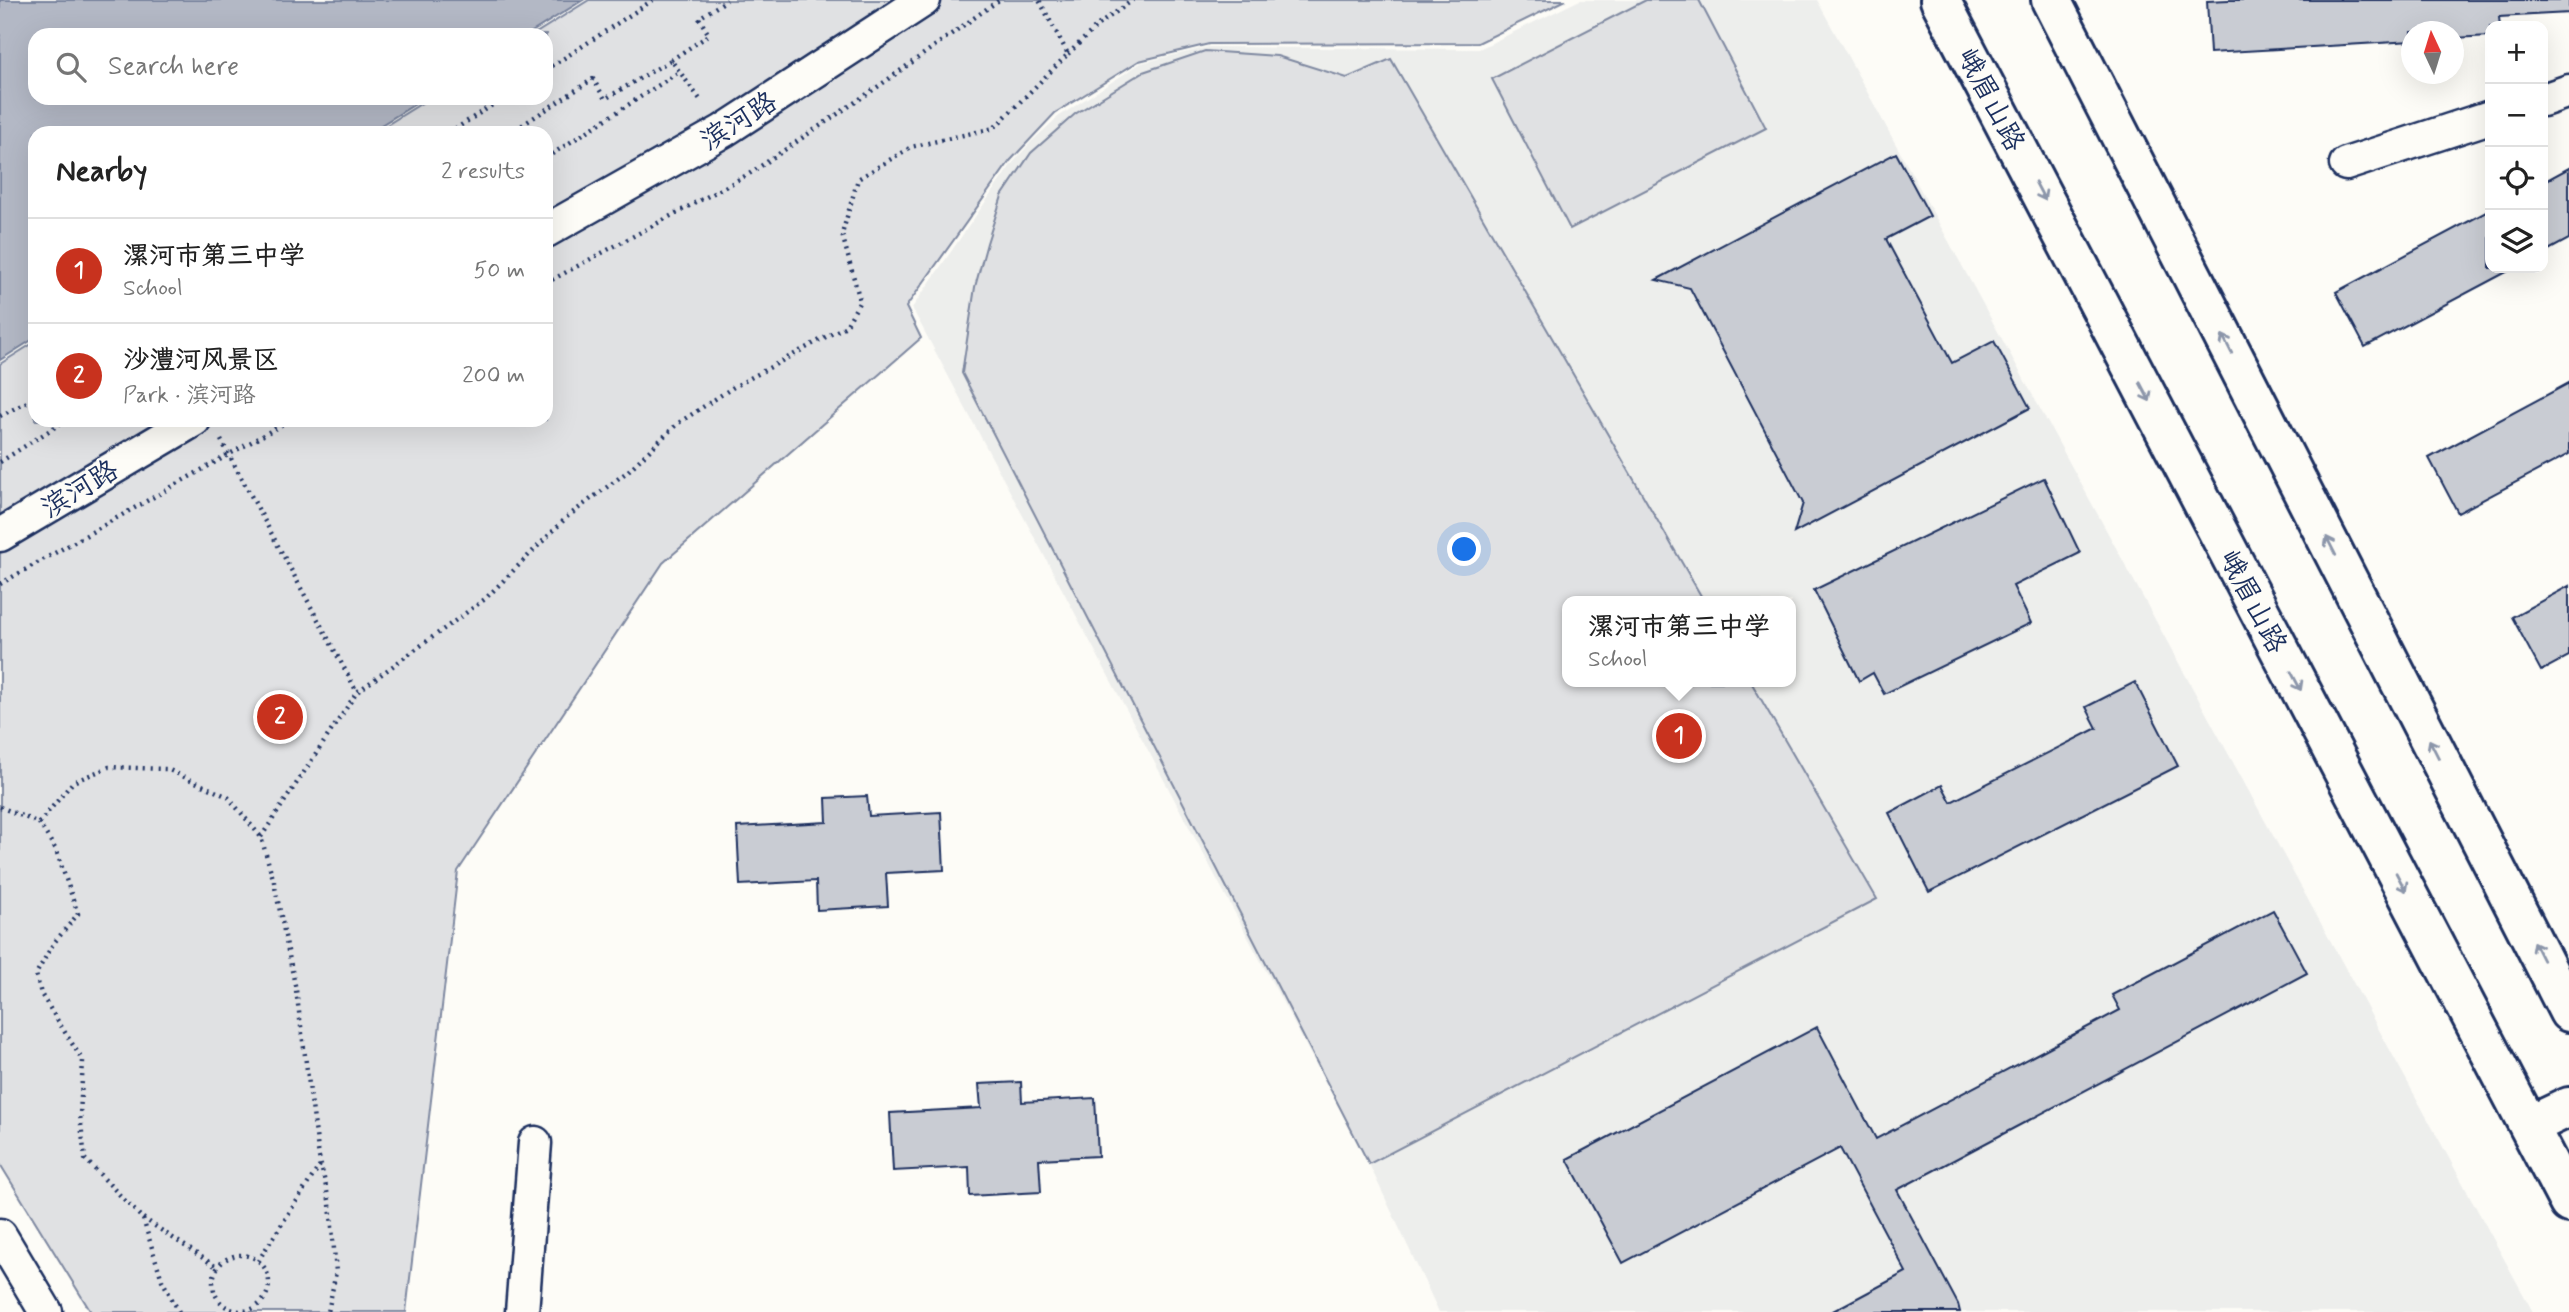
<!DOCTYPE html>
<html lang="en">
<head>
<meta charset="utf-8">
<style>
  :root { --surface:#fff; --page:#f2f2f2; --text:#222; --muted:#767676; --line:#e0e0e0; --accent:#c8321e }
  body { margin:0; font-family:Mynerve,"LXGW WenKai TC",sans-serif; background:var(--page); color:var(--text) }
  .controls { position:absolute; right:21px; top:21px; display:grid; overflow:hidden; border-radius:14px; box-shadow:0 7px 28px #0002 }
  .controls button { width:63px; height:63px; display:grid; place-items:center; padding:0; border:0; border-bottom:2px solid var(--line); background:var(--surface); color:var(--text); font:35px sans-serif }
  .compass { position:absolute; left:2401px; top:21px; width:63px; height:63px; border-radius:50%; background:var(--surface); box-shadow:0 7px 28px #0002; rotate:356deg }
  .you { position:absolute; left:1465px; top:550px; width:24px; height:24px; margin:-18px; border:5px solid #fff; border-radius:50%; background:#1a73e8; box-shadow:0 0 0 10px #1a73e833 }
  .badge { display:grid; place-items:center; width:46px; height:46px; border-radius:50%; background:var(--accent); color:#fff; font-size:23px; font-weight:700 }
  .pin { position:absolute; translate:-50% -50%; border:4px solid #fff; box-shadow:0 2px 7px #0006 }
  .popup { position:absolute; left:1562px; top:596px; width:234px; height:91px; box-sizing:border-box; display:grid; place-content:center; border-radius:14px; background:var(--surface); filter:drop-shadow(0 2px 5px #0005); font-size:23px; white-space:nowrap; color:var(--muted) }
  .popup b { font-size:26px; color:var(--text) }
  .popup::after { content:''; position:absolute; left:50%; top:100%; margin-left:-14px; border:14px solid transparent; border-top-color:var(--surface) }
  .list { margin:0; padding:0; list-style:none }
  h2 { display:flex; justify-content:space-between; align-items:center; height:91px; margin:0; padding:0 28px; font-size:30px }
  h2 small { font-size:23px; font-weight:400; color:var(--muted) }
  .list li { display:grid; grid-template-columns:46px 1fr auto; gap:21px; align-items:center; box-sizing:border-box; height:105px; padding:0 28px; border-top:2px solid var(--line) }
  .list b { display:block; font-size:26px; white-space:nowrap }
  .list p { margin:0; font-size:23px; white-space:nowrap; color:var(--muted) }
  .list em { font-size:23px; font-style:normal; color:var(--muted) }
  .icon { flex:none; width:38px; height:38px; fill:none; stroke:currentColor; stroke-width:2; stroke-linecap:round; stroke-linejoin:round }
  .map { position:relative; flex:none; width:2569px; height:1312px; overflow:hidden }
  .search { position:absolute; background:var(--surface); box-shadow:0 7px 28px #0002; left:28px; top:28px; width:525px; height:77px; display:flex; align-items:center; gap:18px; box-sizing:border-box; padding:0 24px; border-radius:21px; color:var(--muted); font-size:26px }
  .panel { position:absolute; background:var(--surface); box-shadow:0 7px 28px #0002; left:28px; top:126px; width:525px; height:301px; border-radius:21px }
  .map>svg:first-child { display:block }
</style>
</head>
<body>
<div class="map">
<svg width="2569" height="1312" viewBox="0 0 2569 1312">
  <rect width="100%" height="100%" fill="#fdfcf7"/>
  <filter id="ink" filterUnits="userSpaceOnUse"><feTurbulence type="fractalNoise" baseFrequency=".0143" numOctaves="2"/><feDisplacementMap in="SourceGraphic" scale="14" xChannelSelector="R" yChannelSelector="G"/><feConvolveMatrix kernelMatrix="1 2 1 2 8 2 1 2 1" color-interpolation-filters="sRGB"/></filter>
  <g filter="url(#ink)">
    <path fill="#edeeec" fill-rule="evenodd" d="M 1580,0 L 1817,0 L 2533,1312 L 1439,1312 L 1369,1164 L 912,308 L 1011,165 L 1031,142 L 1058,117 L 1141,63 L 1208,47 L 1479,49 ZM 1567,601 L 1791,601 L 1791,682 L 1567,682 Z"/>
    <path fill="#e0e1e3" stroke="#7e88a0" stroke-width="2" d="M 589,0 L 1566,0 L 1478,43 L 1209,44 L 1139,61 L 1055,113 L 1010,161 L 906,307 L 921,338 L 663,563 L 458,871 L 406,1312 L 91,1312 L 0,1164 L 0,364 L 35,342 L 35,420 L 546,420 L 546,133 L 374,133 L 430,98 L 546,98 L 546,35 L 533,35 Z
      M 1646,0 L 1699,0 L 1766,128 L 1570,229 L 1492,79 Z
      M 1205,51 L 1277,56 L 1347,78 L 1391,59 L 1704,601 L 1567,601 L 1567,682 L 1751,682 L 1877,899 L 1369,1164 L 962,373 L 975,287 L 987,243 L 1002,196 L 1031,153 L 1075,114 L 1143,72 Z"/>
    <path fill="#b3b8c5" stroke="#76819c" stroke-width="2" d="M 0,0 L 583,0 L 527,35 L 35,35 L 35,98 L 425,98 L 368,133 L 35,133 L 35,338 L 0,360 Z"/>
    <path fill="#c9ccd3" stroke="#1b2f5e" stroke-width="2" d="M 2229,0 L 2569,0 L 2569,13 L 2499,17 L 2500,26 L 2490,26 L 2490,36 L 2454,38 L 2454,32 L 2412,32 L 2412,41 L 2210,53 L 2207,1 Z
      M 1896,153 L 1930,216 L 1886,239 L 1952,363 L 1994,341 L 2030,408 L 1794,533 L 1803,503 L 1690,288 L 1656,280 Z
      M 2569,168 L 2569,239 L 2543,253 L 2543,182 Z
      M 2490,210 L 2490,268 L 2514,268 L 2365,347 L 2336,292 Z
      M 2569,383 L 2569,454 L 2458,513 L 2429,458 Z
      M 2044,478 L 2080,553 L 2013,586 L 2031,623 L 1884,694 L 1873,673 L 1859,681 L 1814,590 Z
      M 2569,586 L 2569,656 L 2541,671 L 2512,617 Z
      M 2135,682 L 2178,766 L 1929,892 L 1889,813 L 1942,785 L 1951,802 L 2097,728 L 2086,707 Z
      M 867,796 L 869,816 L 941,812 L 944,870 L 886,873 L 888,906 L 817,910 L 816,881 L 740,885 L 737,827 L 827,822 L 826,798 Z
      M 2273,910 L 2307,973 L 1897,1190 L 1958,1304 L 1960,1312 L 1831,1312 L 1906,1272 L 1840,1148 L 1623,1263 L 1567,1159 L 1817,1027 L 1876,1139 L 2120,1010 L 2112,995 Z
      M 1021,1082 L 1022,1102 L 1095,1098 L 1098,1156 L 1039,1159 L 1041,1192 L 970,1196 L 969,1167 L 893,1171 L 890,1113 L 981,1108 L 979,1084 Z"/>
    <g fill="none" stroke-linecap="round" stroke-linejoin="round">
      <g stroke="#1b2f5e" stroke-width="37">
        <path id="street" d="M 2543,100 L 2569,91
          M 2346,164 L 2490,117
          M 546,231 L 723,131 L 924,0
          M 0,535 L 194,420
          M 0,1235 L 46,1312
          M 522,1312 L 535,1143"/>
      </g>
      <g stroke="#1b2f5e" stroke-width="44">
        <path id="secondary" d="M 1940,0 L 2569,1203
          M 2051,0 L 2569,1012
          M 2529,1126 L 2569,1107"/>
      </g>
      <path stroke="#1b2f5e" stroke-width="4.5" stroke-dasharray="2 5" stroke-linecap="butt" d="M 1068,54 L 1098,25 L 1133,0
        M 671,60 L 709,35 L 699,18 L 727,0
        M 546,70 L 653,0
        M 449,133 L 503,98
        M 510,133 L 593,79 L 605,99 L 671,60 L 702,102
        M 546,158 L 679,72
        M 546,283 L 749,174 L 876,88 L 999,0
        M 0,416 L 35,398
        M 221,440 L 357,692
        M 0,462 L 66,420
        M 0,584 L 290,420
        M 0,807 L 39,823 L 56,850 L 78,914 L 53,944 L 36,974 L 41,994 L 83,1061 L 80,1115 L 85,1159 L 143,1219 L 162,1280 L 179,1312
        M 39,823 L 73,782 L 109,767 L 167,769 L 228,797 L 261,837 L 274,882 L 296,990 L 319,1157 L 330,1204 L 336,1272 L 328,1312
        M 261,837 L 357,692 L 485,599 L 567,517 L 627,472 L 677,424 L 732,388 L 846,326 L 860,301 L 842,234 L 858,179 L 911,147 L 994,128 L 1068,54 L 1039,0
        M 143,1218 L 218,1268
        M213 1283a28 28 0 1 1 56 0a28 28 0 1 1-56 0Z
        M 258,1261 L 320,1165"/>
      <use href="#street" stroke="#fdfcf7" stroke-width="32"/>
      <use href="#secondary" stroke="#fdfcf7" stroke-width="38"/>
    </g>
    <defs><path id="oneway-shaft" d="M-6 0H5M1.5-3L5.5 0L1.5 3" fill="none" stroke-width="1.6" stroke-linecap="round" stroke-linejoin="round" transform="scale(1.75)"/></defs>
    <g stroke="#8c96aa">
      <use href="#oneway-shaft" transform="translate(2040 191) rotate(62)"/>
      <use href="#oneway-shaft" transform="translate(2227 344) rotate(-117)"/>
      <use href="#oneway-shaft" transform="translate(2145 392) rotate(62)"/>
      <use href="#oneway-shaft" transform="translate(2331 546) rotate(-117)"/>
      <use href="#oneway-shaft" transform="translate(2296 681) rotate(62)"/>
      <use href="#oneway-shaft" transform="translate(2434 749) rotate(-117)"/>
      <use href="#oneway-shaft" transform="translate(2401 882) rotate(62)"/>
      <use href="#oneway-shaft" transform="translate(2538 951) rotate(-117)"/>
    </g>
  </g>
  <g text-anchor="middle" stroke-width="5" stroke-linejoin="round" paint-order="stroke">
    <g font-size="28" fill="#1b2f5e" stroke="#fdfcf7">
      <text transform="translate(1992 99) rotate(62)" y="10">峨眉山路</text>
      <text transform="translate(738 120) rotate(-32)" y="10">滨河路</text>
      <text transform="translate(79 488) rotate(-31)" y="10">滨河路</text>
      <text transform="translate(2254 601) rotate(62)" y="10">峨眉山路</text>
    </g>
  </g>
</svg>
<div class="controls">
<button>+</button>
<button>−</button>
<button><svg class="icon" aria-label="locate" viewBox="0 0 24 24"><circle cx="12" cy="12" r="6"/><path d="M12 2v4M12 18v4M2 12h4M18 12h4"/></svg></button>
<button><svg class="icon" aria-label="layers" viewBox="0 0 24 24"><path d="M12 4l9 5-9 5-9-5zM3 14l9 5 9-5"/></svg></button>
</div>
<svg class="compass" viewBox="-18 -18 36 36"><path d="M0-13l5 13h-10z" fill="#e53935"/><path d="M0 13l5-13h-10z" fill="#767676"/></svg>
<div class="you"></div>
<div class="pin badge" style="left:1679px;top:736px">1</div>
<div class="popup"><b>漯河市第三中学</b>School</div>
<div class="pin badge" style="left:280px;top:717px">2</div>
<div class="search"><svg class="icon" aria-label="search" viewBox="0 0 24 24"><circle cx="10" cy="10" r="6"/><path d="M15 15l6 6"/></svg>Search here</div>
<section class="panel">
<h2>Nearby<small>2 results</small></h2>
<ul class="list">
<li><span class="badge">1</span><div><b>漯河市第三中学</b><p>School</p></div><em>50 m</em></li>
<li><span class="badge">2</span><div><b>沙澧河风景区</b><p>Park · 滨河路</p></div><em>200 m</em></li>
</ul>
</section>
</div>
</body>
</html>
